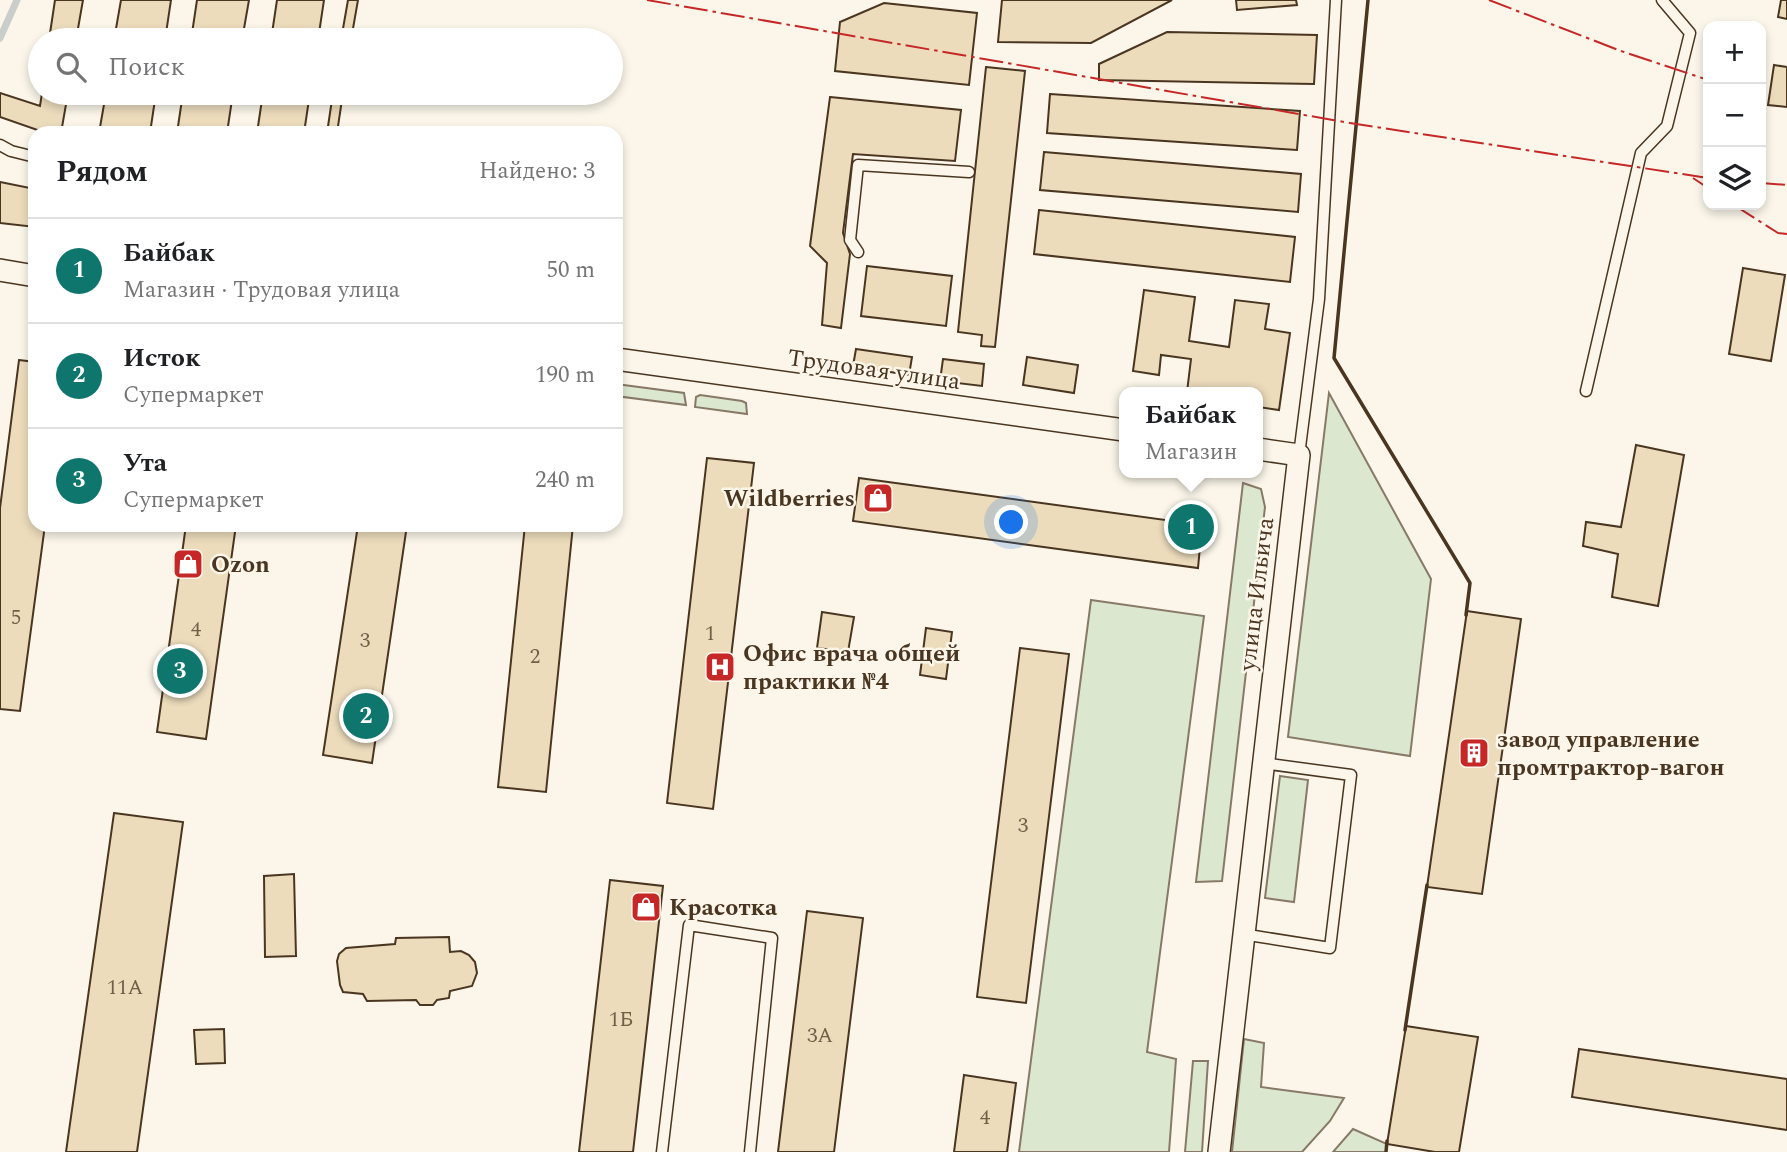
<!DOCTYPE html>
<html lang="ru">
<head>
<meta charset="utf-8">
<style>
  :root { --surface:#fff; --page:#f2f2f2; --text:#202124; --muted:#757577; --line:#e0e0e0; --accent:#0f766e }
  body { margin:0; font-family:Spectral,serif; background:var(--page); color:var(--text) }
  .controls { position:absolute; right:21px; top:21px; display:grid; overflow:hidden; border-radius:14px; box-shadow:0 4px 10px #0003 }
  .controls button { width:63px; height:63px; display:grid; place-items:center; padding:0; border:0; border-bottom:2px solid var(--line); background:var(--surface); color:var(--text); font:35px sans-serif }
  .you { position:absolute; left:1012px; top:523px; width:24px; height:24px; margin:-18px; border:5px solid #fff; border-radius:50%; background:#1a73e8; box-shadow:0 0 0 10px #1a73e833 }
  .badge { display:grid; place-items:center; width:46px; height:46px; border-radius:50%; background:var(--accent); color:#fff; font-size:23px; font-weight:700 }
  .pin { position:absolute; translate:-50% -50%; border:4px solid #fff; box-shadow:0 2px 7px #0006 }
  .popup { position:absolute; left:1119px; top:387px; width:144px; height:91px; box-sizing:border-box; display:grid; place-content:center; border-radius:14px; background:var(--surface); filter:drop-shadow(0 2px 5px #0005); font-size:23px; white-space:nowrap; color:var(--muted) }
  .popup b { font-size:26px; color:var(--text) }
  .popup::after { content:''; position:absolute; left:50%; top:100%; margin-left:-14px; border:14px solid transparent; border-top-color:var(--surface) }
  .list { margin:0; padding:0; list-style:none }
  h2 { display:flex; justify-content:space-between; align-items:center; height:91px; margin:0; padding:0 28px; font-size:30px }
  h2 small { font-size:23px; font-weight:400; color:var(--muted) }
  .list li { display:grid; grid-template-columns:46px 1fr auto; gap:21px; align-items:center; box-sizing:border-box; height:105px; padding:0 28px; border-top:2px solid var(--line) }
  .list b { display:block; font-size:26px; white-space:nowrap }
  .list p { margin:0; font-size:23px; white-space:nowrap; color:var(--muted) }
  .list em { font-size:23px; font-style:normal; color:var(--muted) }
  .icon { flex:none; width:38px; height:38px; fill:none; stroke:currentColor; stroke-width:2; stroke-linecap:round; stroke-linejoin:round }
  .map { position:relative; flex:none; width:1787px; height:1152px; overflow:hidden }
  .search { position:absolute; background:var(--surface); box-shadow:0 4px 10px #0003; left:28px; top:28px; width:595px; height:77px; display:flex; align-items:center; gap:18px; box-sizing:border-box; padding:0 24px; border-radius:38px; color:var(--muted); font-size:26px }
  .panel { position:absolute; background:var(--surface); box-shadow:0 4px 10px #0003; left:28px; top:126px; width:595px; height:406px; border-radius:21px }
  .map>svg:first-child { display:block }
</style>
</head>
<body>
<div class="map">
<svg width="1787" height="1152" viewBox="0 0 1787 1152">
  <rect width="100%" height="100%" fill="#fbf6e9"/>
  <path fill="#dce7d0" stroke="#887966" stroke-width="2" d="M 616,384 L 684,393 L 686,405 L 616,396 Z
    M 1329,393 L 1431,579 L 1410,756 L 1288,737 Z
    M 700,395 L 742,401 L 746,403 L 747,414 L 695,407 L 696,397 Z
    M 1243,483 L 1261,489 L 1265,507 L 1222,881 L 1196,882 Z
    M 1091,600 L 1204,616 L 1147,1052 L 1176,1059 L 1169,1152 L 1019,1152 Z
    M 1280,776 L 1308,780 L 1294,902 L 1265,898 Z
    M 1244,1039 L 1264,1043 L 1261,1087 L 1344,1098 L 1330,1121 L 1302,1152 L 1232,1152 Z
    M 1193,1061 L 1208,1061 L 1202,1152 L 1185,1152 Z
    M 1353,1129 L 1387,1144 L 1386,1152 L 1333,1152 Z"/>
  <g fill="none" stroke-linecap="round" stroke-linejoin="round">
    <path stroke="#c9cecd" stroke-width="7" d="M 0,38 L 17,0"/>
  </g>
  <path fill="#ecdcbc" stroke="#4a3520" stroke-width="2" d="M 55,0 L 83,0 L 76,40 L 49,40 Z
    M 121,0 L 171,0 L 165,40 L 114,40 Z
    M 197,0 L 249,0 L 242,40 L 191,40 Z
    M 277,0 L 324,0 L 318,40 L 271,40 Z
    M 348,0 L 358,0 L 351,40 L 341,40 Z
    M 1002,0 L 1172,0 L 1091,43 L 998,42 Z
    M 1236,0 L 1296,0 L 1297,5 L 1237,10 Z
    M 1781,0 L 1787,0 L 1787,19 L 1778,17 Z
    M 884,3 L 977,13 L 969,85 L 835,71 L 840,22 Z
    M 1167,32 L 1317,35 L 1314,84 L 1099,80 L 1099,64 Z
    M 1774,65 L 1787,67 L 1787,107 L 1768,105 Z
    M 986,67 L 1025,71 L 995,347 L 981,346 L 982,335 L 958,332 Z
    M 0,93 L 40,106 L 42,93 L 68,93 L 61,133 L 46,133 L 0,117 Z
    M 106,93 L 156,93 L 150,133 L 99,133 Z
    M 183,93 L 233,93 L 227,133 L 177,133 Z
    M 263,93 L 310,93 L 304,133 L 257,133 Z
    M 333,93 L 343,93 L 337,133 L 327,133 Z
    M 1050,94 L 1300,111 L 1297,150 L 1047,133 Z
    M 830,97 L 961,110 L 955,161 L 853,154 L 843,233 L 850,254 L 841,328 L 822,325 L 827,263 L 810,246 Z
    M 1044,152 L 1301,174 L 1298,212 L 1040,190 Z
    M 0,182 L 35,189 L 35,227 L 0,223 Z
    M 1039,210 L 1295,237 L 1290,282 L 1034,254 Z
    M 867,266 L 952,276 L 946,326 L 861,316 Z
    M 1743,268 L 1785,275 L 1771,361 L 1729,354 Z
    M 1144,290 L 1195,297 L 1189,341 L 1229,347 L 1235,300 L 1269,304 L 1265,329 L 1290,333 L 1279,410 L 1258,407 L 1258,392 L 1187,392 L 1191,359 L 1161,355 L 1159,375 L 1133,371 Z
    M 856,349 L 912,357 L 909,375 L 853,366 Z
    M 1027,357 L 1078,365 L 1074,393 L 1023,385 Z
    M 943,359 L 984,364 L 982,386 L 940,381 Z
    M 19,360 L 35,362 L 35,525 L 45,525 L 20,711 L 0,709 L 0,508 Z
    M 1636,445 L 1684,455 L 1658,606 L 1612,597 L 1618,554 L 1583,546 L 1586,522 L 1621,527 Z
    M 707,458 L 754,463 L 713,809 L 667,803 Z
    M 859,478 L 1202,525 L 1198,568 L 853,521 Z
    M 186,525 L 236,525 L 206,739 L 157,732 Z
    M 358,525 L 407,525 L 372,763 L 323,755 Z
    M 525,525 L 573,525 L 546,792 L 498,787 Z
    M 1467,611 L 1521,619 L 1482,894 L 1427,887 Z
    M 822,612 L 854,617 L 848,652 L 817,648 Z
    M 926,628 L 952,632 L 946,679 L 920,675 Z
    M 1020,648 L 1069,654 L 1026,1003 L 977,997 Z
    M 114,813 L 183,822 L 137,1152 L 66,1152 Z
    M 294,874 L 296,956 L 265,957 L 264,876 Z
    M 610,880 L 663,886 L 633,1152 L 579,1152 Z
    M 807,911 L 863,918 L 834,1152 L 778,1152 Z
    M 449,937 L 450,952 L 461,951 L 469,955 L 475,962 L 477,973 L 472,986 L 450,991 L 449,998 L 437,1000 L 433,1005 L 420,1005 L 416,1000 L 367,1001 L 363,994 L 343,992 L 340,985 L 337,961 L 339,954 L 346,948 L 395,944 L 396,938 Z
    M 1406,1026 L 1478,1037 L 1459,1152 L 1435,1152 L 1387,1144 Z
    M 224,1029 L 225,1063 L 196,1064 L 194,1030 Z
    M 1579,1049 L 1787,1079 L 1787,1130 L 1572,1097 Z
    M 964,1075 L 1016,1083 L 1007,1152 L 954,1152 Z"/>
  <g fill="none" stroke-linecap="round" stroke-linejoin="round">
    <g stroke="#4a3520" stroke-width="13">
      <path id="lane" d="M 0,145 L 11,151 L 35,157
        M 858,252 L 850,240 L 858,165 L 969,172
        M 1586,391 L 1641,153 L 1667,126 L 1690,33 L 1662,0
        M 1299,455 L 1319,299 L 1336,0
        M 1242,934 L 1330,948 L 1351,775 L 1262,763
        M 662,1152 L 689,925 L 772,938 L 750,1152"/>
    </g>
    <g stroke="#4a3520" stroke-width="24">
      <path id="street" d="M 0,270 L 35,276
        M 616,359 L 1124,430
        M 1219,1152 L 1299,455 L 1258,449"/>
    </g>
    <use href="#lane" stroke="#fbf6e9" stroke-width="10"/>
    <use href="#street" stroke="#fbf6e9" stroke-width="21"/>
    <path stroke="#4a3520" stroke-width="3.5" d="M 1368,0 L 1334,358 L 1470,583 L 1466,615
      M 1405,1030 L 1427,885
      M 1386,1152 L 1387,1141"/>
    <path stroke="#c62828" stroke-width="2" stroke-dasharray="24 5 3.5 5" stroke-linecap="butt" d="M 647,0 L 1350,123 L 1708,178
      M 1489,0 L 1621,51 L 1708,80
      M 1693,178 L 1708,188
      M 1761,183 L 1787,185
      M 1734,205 L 1778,233 L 1787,234"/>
  </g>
  <defs>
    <g id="shop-square" transform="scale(1.575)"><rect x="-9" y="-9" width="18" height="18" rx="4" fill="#c62828" stroke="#fbf6e9"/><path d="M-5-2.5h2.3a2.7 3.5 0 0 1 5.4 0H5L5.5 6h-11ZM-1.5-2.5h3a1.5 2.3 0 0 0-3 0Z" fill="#fff"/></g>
    <g id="hospital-square" transform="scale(1.575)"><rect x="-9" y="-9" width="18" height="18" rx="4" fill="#c62828" stroke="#fbf6e9"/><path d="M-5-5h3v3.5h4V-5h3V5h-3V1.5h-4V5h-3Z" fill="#fff"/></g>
    <g id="building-square" transform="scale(1.575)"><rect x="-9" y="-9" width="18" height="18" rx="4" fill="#c62828" stroke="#fbf6e9"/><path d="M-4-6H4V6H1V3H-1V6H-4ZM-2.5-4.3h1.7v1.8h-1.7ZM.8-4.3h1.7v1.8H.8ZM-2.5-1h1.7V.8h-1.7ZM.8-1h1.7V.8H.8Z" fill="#fff"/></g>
  </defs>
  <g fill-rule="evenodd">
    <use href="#shop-square" x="878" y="498"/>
    <use href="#shop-square" x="188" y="564"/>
    <use href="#hospital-square" x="720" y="667"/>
    <use href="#building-square" x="1474" y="753"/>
    <use href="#shop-square" x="646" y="907"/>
  </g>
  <g text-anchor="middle" stroke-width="5" stroke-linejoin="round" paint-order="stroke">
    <g font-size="21" fill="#725f47">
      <text x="16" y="624">5</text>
      <text x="196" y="636">4</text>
      <text x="710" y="640">1</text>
      <text x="365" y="647">3</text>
      <text x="535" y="663">2</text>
      <text x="1023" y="832">3</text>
      <text x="125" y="994">11А</text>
      <text x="621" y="1026">1Б</text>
      <text x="820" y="1042">3А</text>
      <text x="985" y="1124">4</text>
    </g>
    <g font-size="24" fill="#4a3520" stroke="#fbf6e9">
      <text transform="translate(874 369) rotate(8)" y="8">Трудовая улица</text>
      <text transform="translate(1256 594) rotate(-83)" y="8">улица Ильича</text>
    </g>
    <g font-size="24" font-weight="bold" fill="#4a3520" stroke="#fbf6e9" text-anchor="start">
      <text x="855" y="506" text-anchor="end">Wildberries</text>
      <text x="211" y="572">Ozon</text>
      <text x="743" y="661">Офис врача общей<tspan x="743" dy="28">практики №4</tspan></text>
      <text x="1497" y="747">завод управление<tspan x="1497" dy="28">промтрактор-вагон</tspan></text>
      <text x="669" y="915">Красотка</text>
    </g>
  </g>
</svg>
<div class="controls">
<button>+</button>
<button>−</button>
<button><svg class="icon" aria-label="layers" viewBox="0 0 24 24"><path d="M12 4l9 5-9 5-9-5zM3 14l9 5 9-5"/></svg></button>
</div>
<div class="you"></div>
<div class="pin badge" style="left:1191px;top:527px">1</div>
<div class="popup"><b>Байбак</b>Магазин</div>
<div class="pin badge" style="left:366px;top:716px">2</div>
<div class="pin badge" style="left:180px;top:671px">3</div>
<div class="search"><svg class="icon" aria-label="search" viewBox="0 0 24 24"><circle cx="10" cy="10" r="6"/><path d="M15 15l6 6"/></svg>Поиск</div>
<section class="panel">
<h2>Рядом<small>Найдено: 3</small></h2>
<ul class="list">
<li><span class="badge">1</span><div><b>Байбак</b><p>Магазин · Трудовая улица</p></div><em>50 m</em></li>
<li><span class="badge">2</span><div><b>Исток</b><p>Супермаркет</p></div><em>190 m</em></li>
<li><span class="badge">3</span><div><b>Ута</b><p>Супермаркет</p></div><em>240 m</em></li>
</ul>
</section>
</div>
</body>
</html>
